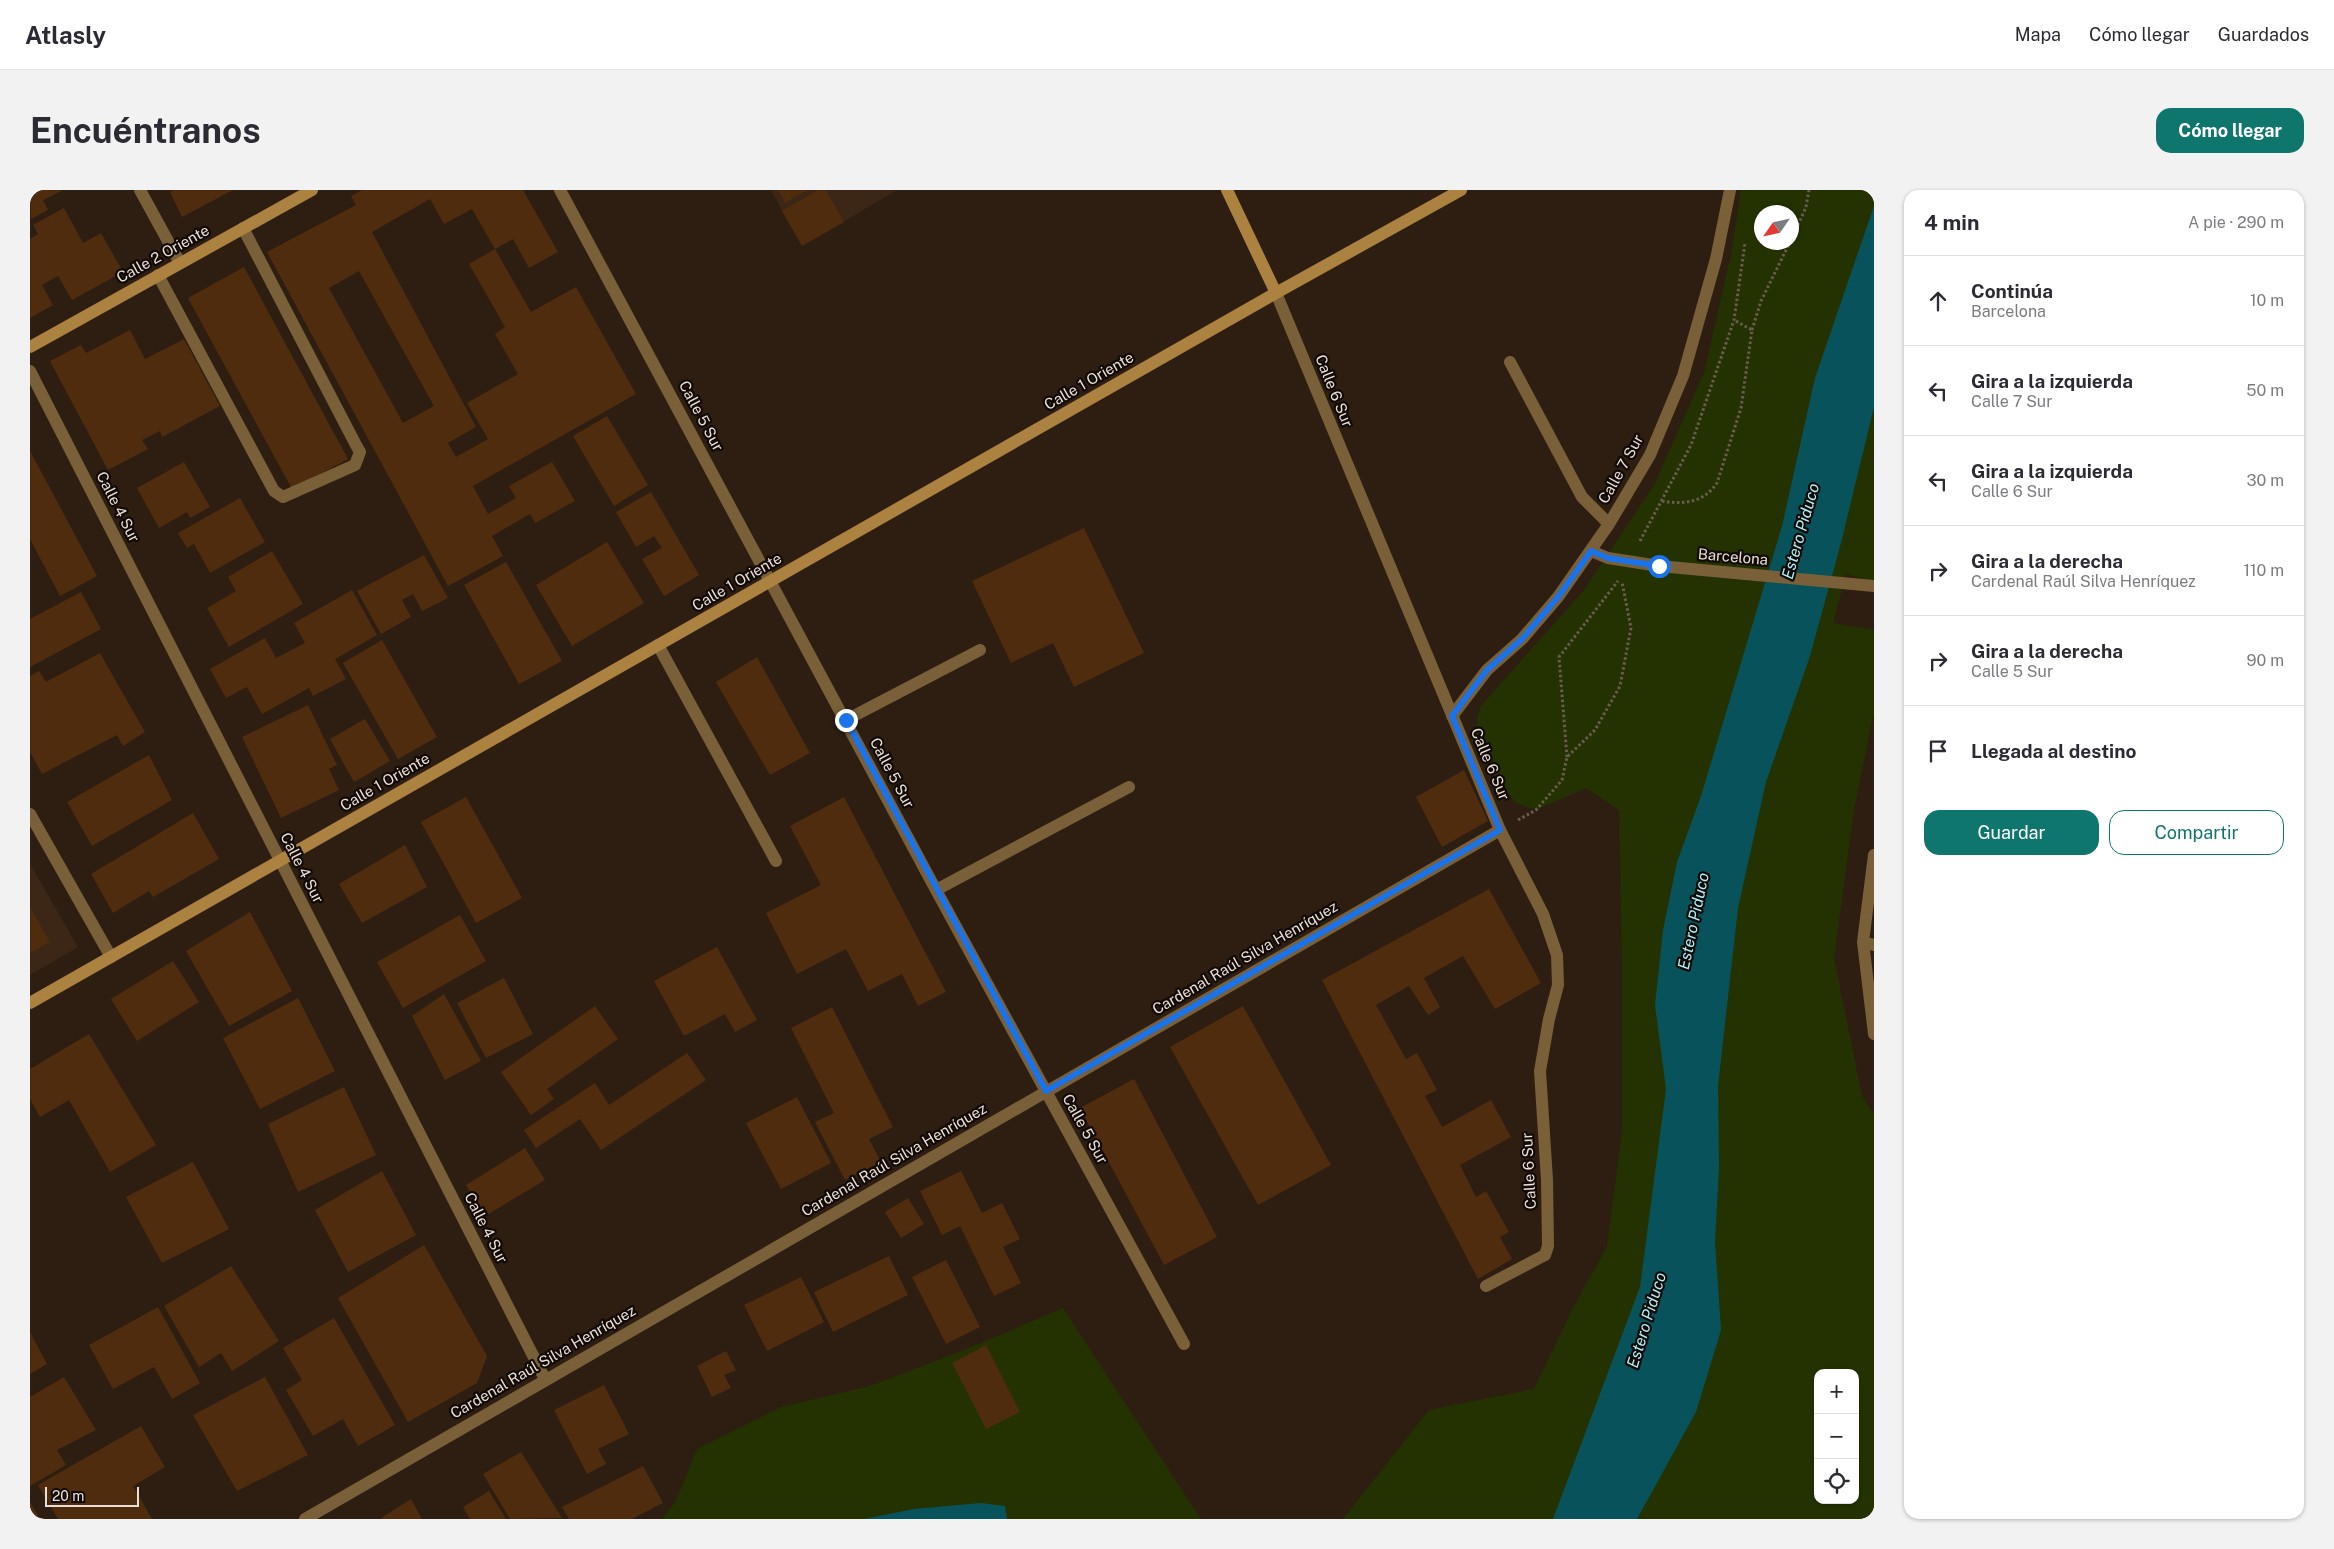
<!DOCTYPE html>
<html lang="es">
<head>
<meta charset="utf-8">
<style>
  :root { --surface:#fff; --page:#f2f2f3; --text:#2b2b33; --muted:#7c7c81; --line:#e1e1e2; --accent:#0f766e }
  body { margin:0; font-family:"Public Sans",sans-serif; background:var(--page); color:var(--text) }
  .controls { position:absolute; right:15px; bottom:15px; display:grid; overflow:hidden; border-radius:10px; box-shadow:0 1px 4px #0004 }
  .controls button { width:45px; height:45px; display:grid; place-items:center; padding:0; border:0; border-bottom:1px solid var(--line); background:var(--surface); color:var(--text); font:25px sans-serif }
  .compass { position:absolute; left:1724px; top:15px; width:45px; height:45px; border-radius:50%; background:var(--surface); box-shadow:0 1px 4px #0004; rotate:236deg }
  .scale { position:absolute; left:15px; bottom:12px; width:94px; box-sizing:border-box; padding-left:5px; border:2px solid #eadfd7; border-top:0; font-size:14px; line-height:18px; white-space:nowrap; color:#eadfd7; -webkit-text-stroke:4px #110a06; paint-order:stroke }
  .stop { position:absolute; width:15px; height:15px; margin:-11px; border:4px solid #1a73e8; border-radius:50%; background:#fff }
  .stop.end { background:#1a73e8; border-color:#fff; box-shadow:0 1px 5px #0008 }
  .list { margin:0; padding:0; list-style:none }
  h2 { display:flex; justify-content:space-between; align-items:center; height:65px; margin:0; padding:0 20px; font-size:21px }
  h2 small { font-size:16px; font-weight:400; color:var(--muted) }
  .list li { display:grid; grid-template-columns:32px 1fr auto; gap:15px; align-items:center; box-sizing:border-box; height:90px; padding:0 20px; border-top:1px solid var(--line) }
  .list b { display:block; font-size:19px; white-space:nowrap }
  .list p { margin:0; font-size:16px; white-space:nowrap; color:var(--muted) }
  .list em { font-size:16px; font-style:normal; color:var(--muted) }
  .actions { display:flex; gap:10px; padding:15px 20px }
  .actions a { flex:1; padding:11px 0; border:1px solid var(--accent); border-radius:15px; text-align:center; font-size:18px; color:var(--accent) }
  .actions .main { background:var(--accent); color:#fff }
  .icon { flex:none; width:28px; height:28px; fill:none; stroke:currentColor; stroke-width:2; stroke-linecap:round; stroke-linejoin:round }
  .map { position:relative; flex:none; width:1844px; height:1329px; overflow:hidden; border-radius:15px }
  header { display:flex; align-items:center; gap:30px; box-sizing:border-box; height:70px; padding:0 25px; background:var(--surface); border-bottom:1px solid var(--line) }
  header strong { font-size:24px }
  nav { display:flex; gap:28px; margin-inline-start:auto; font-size:18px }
  .intro { display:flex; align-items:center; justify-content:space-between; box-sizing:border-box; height:120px; padding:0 30px }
  h1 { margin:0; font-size:35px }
  .button { padding:12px 22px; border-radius:15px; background:var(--accent); color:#fff; font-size:18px; font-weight:700 }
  main { display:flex; gap:30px; padding:0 30px }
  aside { flex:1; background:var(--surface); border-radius:15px; box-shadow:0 1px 4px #0004 }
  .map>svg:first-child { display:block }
</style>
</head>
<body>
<header>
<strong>Atlasly</strong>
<nav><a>Mapa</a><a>Cómo llegar</a><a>Guardados</a></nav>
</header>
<div class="intro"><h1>Encuéntranos</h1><a class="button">Cómo llegar</a></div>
<main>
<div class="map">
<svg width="1844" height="1329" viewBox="0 0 1844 1329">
  <rect width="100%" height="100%" fill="#2e1e12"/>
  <path fill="#3c2615" d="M 741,0 L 867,0 L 772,56 Z
    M 0,674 L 48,757 L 0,785 Z"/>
  <path fill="#233200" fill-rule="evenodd" d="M 1711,0 L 1844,0 L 1844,392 L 1816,384 L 1803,433 L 1844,440 L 1844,522 L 1824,620 L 1804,768 L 1832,906 L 1844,924 L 1844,1329 L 1313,1329 L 1399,1220 L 1504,1199 L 1543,1118 L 1577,1057 L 1592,940 L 1592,771 L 1589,620 L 1556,598 L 1506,620 L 1485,612 L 1457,571 L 1445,542 L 1450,517 L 1554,400 L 1624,295 L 1674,183 L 1701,65 ZM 1732,22 L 1762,22 L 1762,52 L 1732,52 ZM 1788,1183 L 1825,1183 L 1825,1310 L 1788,1310 Z
    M 1033,1118 L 1171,1329 L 632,1329 L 646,1311 L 667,1259 L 751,1217 L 840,1196 L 932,1161 Z"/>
  <path fill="#08535b" d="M 1844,16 L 1844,217 L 1811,353 L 1780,466 L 1736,592 L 1708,718 L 1688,896 L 1689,978 L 1685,1052 L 1691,1140 L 1666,1222 L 1607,1329 L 1523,1329 L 1610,1097 L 1636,899 L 1625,815 L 1633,740 L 1647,672 L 1671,606 L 1752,336 L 1785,188 Z
    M 951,1313 L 975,1316 L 977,1329 L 834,1329 L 884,1319 Z"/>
  <path fill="#4f2c0e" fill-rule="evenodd" d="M 0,0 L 33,0 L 13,10 L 18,20 L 1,29 Z
    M 143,0 L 203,0 L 152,27 L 140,2 Z
    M 332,0 L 493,0 L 528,62 L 499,78 L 483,49 L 465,59 L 442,19 L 414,34 L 400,9 L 342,42 L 446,237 L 418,253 L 426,267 L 458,249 L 437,213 L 488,184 L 465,144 L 475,137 L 439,74 L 465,59 L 501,122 L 546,97 L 606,204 L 443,296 L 458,324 L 486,308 L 479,296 L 522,272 L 545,311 L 505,333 L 500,324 L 462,346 L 473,366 L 418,396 L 237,62 L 326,15 L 321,6 ZM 329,81 L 404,216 L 373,233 L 299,98 Z
    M 748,0 L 777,0 L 755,13 Z
    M 788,0 L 796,0 L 814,32 L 772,56 L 752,21 Z
    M 34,18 L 53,53 L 71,43 L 93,82 L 42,110 L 28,86 L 12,95 L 23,115 L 0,128 L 0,49 L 8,44 L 3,35 Z
    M 214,77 L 318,269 L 262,299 L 158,108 Z
    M 100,140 L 115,169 L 154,149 L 190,216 L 132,247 L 130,241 L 112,250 L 118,259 L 78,280 L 20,171 L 51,155 L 56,163 Z
    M 577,226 L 618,295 L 584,316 L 543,246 Z
    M 0,261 L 67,386 L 30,406 L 0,349 Z
    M 154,272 L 180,317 L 160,328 L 157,322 L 129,338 L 107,298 Z
    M 621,302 L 669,385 L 634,406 L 612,369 L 632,358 L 624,346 L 606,357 L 586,322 Z
    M 210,308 L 235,352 L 180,383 L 164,354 L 157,358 L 148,343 Z
    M 1054,338 L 1114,463 L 1044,497 L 1023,453 L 981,473 L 942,391 Z
    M 577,352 L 614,413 L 542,456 L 506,395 Z
    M 242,361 L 273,414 L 199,457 L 177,418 L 206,401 L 198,387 Z
    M 394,365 L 418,408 L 392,421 L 383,404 L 372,410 L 381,427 L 351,444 L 327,401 Z
    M 476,372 L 532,471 L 489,494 L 434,395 Z
    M 322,400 L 347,445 L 305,469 L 316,489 L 283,506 L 279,498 L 232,524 L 217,497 L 196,508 L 180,479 L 235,448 L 246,468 L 275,453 L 264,433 Z
    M 51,402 L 71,439 L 0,477 L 0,429 Z
    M 352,450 L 407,547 L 368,569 L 313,473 Z
    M 70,463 L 115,542 L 93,556 L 87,545 L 12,584 L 0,562 L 0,486 L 9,481 L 16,492 Z
    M 727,467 L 780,563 L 740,585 L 686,492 Z
    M 278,515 L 307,575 L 299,579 L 309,600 L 251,628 L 212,547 Z
    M 335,529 L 360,571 L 324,592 L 300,549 Z
    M 119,565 L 142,610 L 62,656 L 37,612 Z
    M 1434,580 L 1458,631 L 1412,657 L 1386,607 Z
    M 436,607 L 492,708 L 446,733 L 391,632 Z
    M 814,607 L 916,802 L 888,816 L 872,784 L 838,801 L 816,759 L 767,784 L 736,723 L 791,695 L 760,636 Z
    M 163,623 L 189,669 L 123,707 L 119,701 L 83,723 L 61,684 Z
    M 375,655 L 397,697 L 332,733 L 309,694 Z
    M 1459,699 L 1511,793 L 1465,819 L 1433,766 L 1394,788 L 1410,817 L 1398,825 L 1379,796 L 1346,815 L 1376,869 L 1387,863 L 1407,900 L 1395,906 L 1412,937 L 1461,910 L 1481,947 L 1430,975 L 1446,1007 L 1456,1001 L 1479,1042 L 1470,1047 L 1482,1069 L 1448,1089 L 1292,790 Z
    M 0,717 L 20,752 L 0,763 Z
    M 220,722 L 262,801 L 199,836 L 156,761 Z
    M 430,725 L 456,771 L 373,818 L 347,772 Z
    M 687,757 L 727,830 L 705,842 L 695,824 L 654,846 L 624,791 Z
    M 143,771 L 169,812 L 107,851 L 81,809 Z
    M 474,788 L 503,844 L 456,868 L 427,813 Z
    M 414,804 L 451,871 L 415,890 L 382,826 Z
    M 268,808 L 305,881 L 230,919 L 193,848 Z
    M 565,816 L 588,849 L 517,899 L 524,909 L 501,925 L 471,882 Z
    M 1213,816 L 1301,975 L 1228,1015 L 1140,857 Z
    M 802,817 L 863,937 L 839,949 L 851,972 L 815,990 L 785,932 L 804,923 L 761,838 Z
    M 59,844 L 126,955 L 80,982 L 39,910 L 10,927 L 0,909 L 0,879 Z
    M 657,863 L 676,890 L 571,960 L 550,929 L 506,958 L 494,940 L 565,893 L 579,915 Z
    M 1104,889 L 1187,1047 L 1134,1075 L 1050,918 Z
    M 314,897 L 346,965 L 268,1002 L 238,934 Z
    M 767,907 L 801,973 L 751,999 L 716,933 Z
    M 495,958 L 515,990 L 455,1026 L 436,995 Z
    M 163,972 L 199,1039 L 132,1073 L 96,1007 Z
    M 352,981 L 386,1045 L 318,1082 L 285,1020 Z
    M 931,981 L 952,1023 L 972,1013 L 990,1049 L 973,1057 L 991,1093 L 964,1106 L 930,1036 L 912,1045 L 890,1001 Z
    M 878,1008 L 894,1034 L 871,1048 L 855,1022 Z
    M 394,1055 L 457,1166 L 447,1193 L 378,1232 L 308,1108 Z
    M 859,1066 L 878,1105 L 803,1142 L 784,1102 Z
    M 916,1070 L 950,1137 L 916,1154 L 882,1087 Z
    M 201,1076 L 249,1151 L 202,1181 L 191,1163 L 169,1177 L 134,1116 Z
    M 771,1087 L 794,1132 L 737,1161 L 714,1115 Z
    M 128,1117 L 170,1193 L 142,1209 L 124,1177 L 83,1199 L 59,1155 Z
    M 304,1128 L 365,1235 L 328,1256 L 313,1229 L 283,1246 L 256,1200 L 272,1190 L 253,1158 Z
    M 0,1142 L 17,1174 L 0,1184 Z
    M 956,1155 L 990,1222 L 956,1239 L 922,1173 Z
    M 696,1161 L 706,1180 L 694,1185 L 701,1198 L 682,1207 L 667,1176 Z
    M 34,1187 L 66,1240 L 27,1260 L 36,1275 L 0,1296 L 0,1207 Z
    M 235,1187 L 278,1265 L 207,1301 L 163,1225 Z
    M 574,1195 L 599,1244 L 568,1259 L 576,1274 L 557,1284 L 524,1220 Z
    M 111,1236 L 135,1277 L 103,1296 L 122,1329 L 28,1329 L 8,1295 Z
    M 491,1262 L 532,1328 L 480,1329 L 453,1284 Z
    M 613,1276 L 633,1313 L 602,1329 L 539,1329 L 532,1317 Z
    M 459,1301 L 476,1329 L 440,1329 L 433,1317 Z
    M 381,1309 L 392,1329 L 352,1329 L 351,1328 Z
    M 0,1312 L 10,1329 L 0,1329 Z"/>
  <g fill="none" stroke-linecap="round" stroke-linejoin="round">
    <path stroke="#6b5c52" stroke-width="3" stroke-dasharray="2.5 2.5" stroke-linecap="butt" d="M 1762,49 L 1776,17 L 1779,0
      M 1722,140 L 1731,111 L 1760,52
      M 1632,311 C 1655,315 1674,312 1687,293 L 1711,218 L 1722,140 L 1704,130
      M 1610,351 L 1661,255 L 1704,130 L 1715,53
      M 1537,567 L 1529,467 L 1588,391
      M 1488,630 L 1506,620 L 1532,590 L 1537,567 L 1565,540 L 1590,496 L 1601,438 L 1592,392"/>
    <path stroke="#796038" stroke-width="12" d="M 110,0 L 150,73
      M 128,85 L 244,301 L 253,307 L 325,275 L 330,262 L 326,255 L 213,38
      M 628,455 L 746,671
      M 816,530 L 950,460
      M 0,624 L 81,767
      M 1456,1096 L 1515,1065 L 1518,1056 L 1517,990 L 1510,881 L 1519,829 L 1528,795 L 1527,765 L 1513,724 L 1470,640"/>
    <path stroke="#796038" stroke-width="12" d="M 530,0 L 906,700 L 1154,1154
      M 1480,172 L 1552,307 L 1579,334
      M 0,181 L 515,1189
      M 1561,361 L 1578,368 L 1629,376 L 1844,396
      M 1422,526 L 1457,480 L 1492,449 L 1528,407 L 1579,334 L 1620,265 L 1653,186 L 1686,69 L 1700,0
      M 906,700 L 1099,597
      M 1833,752 L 1844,665
      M 1844,755 L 1833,752 L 1844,844
      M 275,1329 L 1470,640 L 1246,103"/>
    <path stroke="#ab8240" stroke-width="12" d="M 1197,0 L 1246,103
      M 0,157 L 282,0
      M 0,813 L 1246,103 L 1431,0"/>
  </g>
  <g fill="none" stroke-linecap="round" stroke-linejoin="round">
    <path stroke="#1a73e8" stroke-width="6" d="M 816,530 L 1016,901 L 1470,640 L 1422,526 L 1457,480 L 1492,449 L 1528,407 L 1561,361 L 1578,368 L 1629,376"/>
  </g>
  <g text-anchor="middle" stroke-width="4.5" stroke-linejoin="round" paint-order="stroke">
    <g font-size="15" fill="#eadfd7" stroke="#110a06">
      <text transform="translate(133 64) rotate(-29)" y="5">Calle 2 Oriente</text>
      <text transform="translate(1059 191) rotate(-30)" y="5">Calle 1 Oriente</text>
      <text transform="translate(1304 201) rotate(68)" y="5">Calle 6 Sur</text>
      <text transform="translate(671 226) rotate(62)" y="5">Calle 5 Sur</text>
      <text transform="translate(1591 279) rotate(-61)" y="5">Calle 7 Sur</text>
      <text transform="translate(88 317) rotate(63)" y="5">Calle 4 Sur</text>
      <text transform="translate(1703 367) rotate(5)" y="5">Barcelona</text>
      <text transform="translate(707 392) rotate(-30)" y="5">Calle 1 Oriente</text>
      <text transform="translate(1460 574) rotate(67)" y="5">Calle 6 Sur</text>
      <text transform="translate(862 583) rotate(62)" y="5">Calle 5 Sur</text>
      <text transform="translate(355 592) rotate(-30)" y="5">Calle 1 Oriente</text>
      <text transform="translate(272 678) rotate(63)" y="5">Calle 4 Sur</text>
      <text transform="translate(1215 768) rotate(-30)" y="5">Cardenal Raúl Silva Henríquez</text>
      <text transform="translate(1055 939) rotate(61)" y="5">Calle 5 Sur</text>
      <text transform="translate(864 970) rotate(-30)" y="5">Cardenal Raúl Silva Henríquez</text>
      <text transform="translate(1499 981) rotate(-93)" y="5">Calle 6 Sur</text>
      <text transform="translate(456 1038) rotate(63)" y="5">Calle 4 Sur</text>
      <text transform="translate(513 1172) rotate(-30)" y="5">Cardenal Raúl Silva Henríquez</text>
    </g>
    <g font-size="16" font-style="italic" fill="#aef1fb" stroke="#110a06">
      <text transform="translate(1770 341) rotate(-74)" y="6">Estero Piduco</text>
      <text transform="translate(1663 731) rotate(-78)" y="6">Estero Piduco</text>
      <text transform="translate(1616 1130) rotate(-73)" y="6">Estero Piduco</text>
    </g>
  </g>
</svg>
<div class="controls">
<button>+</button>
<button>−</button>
<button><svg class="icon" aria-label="locate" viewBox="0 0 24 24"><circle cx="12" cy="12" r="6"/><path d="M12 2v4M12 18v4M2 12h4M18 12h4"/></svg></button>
</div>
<svg class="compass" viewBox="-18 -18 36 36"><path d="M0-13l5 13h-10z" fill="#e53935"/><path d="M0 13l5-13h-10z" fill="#7c7c81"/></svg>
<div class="scale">20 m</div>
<div class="stop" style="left:1629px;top:376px"></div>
<div class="stop end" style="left:816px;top:530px"></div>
</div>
<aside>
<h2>4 min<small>A pie · 290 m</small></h2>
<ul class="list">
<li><svg class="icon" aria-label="ahead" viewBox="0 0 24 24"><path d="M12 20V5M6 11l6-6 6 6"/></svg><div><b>Continúa</b><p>Barcelona</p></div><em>10 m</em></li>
<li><svg class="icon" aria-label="left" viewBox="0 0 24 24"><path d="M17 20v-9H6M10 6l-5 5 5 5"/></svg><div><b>Gira a la izquierda</b><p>Calle 7 Sur</p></div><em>50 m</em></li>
<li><svg class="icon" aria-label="left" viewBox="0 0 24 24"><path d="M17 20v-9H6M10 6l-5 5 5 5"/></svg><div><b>Gira a la izquierda</b><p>Calle 6 Sur</p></div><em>30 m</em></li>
<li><svg class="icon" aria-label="right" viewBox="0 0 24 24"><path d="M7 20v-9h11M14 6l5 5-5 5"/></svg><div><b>Gira a la derecha</b><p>Cardenal Raúl Silva Henríquez</p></div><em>110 m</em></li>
<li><svg class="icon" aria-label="right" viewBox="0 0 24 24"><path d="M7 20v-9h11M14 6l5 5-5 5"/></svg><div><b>Gira a la derecha</b><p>Calle 5 Sur</p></div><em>90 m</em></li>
<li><svg class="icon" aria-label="arrive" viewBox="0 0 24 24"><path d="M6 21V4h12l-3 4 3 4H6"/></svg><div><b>Llegada al destino</b></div></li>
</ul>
<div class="actions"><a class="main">Guardar</a><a>Compartir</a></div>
</aside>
</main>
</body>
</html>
